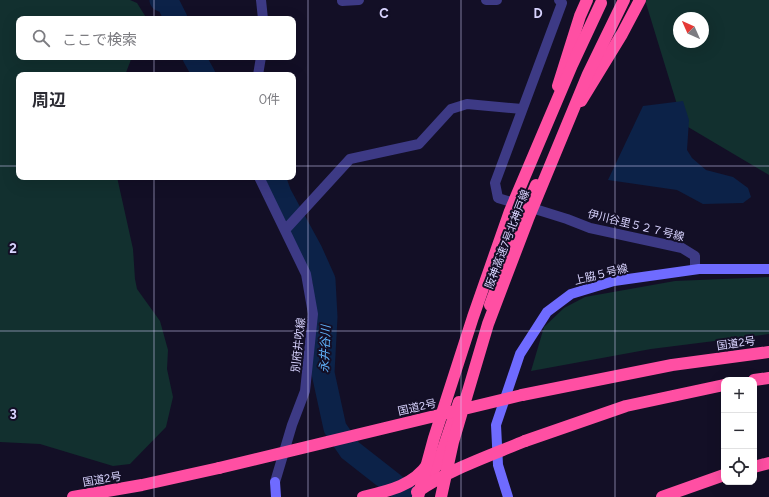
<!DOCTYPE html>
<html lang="ja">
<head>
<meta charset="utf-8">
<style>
  :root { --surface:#fff; --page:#f7f7f7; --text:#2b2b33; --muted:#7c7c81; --line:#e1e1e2 }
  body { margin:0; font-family:Figtree,"Noto Sans JP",sans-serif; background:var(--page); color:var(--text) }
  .controls { position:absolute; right:12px; bottom:12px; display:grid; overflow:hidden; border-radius:8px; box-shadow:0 4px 16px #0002 }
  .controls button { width:36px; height:36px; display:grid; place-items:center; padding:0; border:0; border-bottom:1px solid var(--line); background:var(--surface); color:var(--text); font:20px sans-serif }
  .compass { position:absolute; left:673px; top:12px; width:36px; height:36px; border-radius:50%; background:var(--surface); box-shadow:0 4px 16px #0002; rotate:315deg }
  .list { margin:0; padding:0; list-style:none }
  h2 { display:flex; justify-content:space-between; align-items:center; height:52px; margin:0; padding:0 16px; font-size:17px }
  h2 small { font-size:13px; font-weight:400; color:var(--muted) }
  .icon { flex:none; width:22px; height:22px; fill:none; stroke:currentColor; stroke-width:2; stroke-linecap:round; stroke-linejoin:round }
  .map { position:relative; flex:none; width:769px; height:497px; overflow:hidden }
  .search { position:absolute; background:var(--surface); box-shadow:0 4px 16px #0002; left:16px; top:16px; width:280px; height:44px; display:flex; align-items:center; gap:10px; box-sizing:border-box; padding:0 14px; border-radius:8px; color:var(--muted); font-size:15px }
  .panel { position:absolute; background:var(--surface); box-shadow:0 4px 16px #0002; left:16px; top:72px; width:280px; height:108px; border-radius:8px }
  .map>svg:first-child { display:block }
</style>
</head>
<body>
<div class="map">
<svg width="769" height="497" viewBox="0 0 769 497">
  <rect width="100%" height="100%" fill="#130f26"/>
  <path fill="#12302f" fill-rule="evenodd" d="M 0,0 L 130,0 L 137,3 L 147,19 L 19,19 L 19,57 L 132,57 L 125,75 L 19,75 L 19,177 L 117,177 L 133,249 L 135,279 L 137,289 L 160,321 L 168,350 L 167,369 L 173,397 L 166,427 L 130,464 L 113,466 L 40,444 L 0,442 Z
    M 645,0 L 769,0 L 769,175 L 683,124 ZM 679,18 L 703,18 L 703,42 L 679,42 Z
    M 769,277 L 769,334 L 651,349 L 531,371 L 544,327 L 564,308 L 585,297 L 675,281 Z"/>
  <path fill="#0c2248" d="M 683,101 L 689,120 L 687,150 L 692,158 L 706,170 L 733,177 L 748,188 L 751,197 L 743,203 L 703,204 L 677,190 L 608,180 L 643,106 Z"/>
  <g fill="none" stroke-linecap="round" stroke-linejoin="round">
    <path stroke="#0c2248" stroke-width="23" d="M 161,0 L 168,3 L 176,19
      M 194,57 L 204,75
      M 274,177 L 280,194 L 311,251 L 324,280 L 326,317 L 323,373 L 335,428 L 350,450 L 410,497"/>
    <path stroke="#3d3a85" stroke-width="10" d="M 261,0 L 263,19
      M 342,0 L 342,1 L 359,0
      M 486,0 L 497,0
      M 258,75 L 261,57
      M 259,177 L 306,274 L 313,314 L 305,391 L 292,425 L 275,482
      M 518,204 L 498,198 L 495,183 L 562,3 L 559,0
      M 535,209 L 567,219 L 590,228 L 682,248 L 695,256 L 695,269
      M 285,230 L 350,159 L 419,144 L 451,109 L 467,104 L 522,109"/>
    <path stroke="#6f6bff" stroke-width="10" d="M 275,482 L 276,497
      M 508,497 L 498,465 L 496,425 L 520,354 L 547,312 L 571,294 L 614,281 L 699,269 L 769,269"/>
    <path stroke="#ff4fa3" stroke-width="12" d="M 558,86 L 580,16 L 587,0
      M 581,101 L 622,34 L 640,0
      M 490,305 L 525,211 L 536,185
      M 754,380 L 769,378
      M 522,395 L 672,365 L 769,352
      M 525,441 L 626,406 L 724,385
      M 754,467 L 769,463
      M 425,479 L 438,464 L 459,402
      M 73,497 L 142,485 L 219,468
      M 363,497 C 388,491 413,486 428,464
      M 662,497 L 724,475"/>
    <path stroke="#ff4fa3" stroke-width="12" d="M 219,468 L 522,395
      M 417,492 C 450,469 489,456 525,441
      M 418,497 L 434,438 L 473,317 L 510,211 L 572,65 L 601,3
      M 441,497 L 453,442 L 488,324 L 528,219 L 588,74 L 624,0"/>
  </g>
  <path fill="none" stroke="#d9d4ff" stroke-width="1" stroke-opacity="0.55" d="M 154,0 L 154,19M 308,0 L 308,497M 461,0 L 461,497M 615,0 L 615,497M 154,57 L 154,75M 0,166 L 19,166M 293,166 L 769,166M 154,177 L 154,497M 0,331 L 769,331"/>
  <g text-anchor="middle" stroke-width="4" stroke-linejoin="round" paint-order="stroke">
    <g font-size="11" fill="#d9d4ff" stroke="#130f26">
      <text transform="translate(636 225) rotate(14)" y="4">伊川谷里５２７号線</text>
      <text transform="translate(507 239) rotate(-69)" y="4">阪神高速7号北神戸線</text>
      <text transform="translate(601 274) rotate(-14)" y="4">上脇５号線</text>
      <text transform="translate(736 343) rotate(-8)" y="4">国道2号</text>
      <text transform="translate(298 345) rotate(-84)" y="4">別府井吹線</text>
      <text transform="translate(417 407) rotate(-13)" y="4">国道2号</text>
      <text transform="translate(102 479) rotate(-10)" y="4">国道2号</text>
    </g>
    <g font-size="12" font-style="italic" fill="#62b6ff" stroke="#130f26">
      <text transform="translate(325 349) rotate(-88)" y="4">永井谷川</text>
    </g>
  </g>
  <g font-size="13" text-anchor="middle" font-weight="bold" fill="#d9d4ff" stroke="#130f26" stroke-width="4" stroke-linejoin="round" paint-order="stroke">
    <text x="384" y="18">C</text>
    <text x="538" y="18">D</text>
    <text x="13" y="253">2</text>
    <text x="13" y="419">3</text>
  </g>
</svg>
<div class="controls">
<button>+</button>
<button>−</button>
<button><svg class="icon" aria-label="locate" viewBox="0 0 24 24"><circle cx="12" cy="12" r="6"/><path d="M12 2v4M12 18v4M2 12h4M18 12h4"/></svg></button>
</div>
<svg class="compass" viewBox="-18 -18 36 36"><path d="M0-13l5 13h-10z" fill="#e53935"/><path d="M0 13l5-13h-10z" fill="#7c7c81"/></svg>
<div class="search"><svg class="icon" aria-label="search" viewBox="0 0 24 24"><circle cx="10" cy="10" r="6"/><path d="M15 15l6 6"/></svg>ここで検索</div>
<section class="panel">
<h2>周辺<small>0件</small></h2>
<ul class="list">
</ul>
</section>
</div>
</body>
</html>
